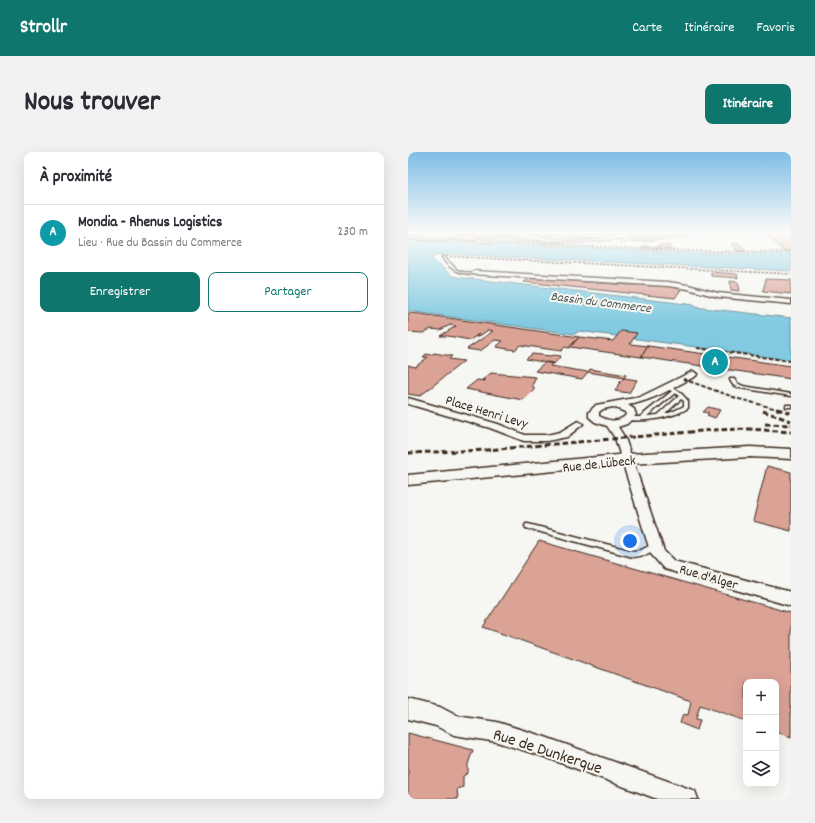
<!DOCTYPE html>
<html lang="fr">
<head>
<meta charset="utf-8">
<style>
  :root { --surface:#fff; --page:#f2f2f3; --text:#2b2b33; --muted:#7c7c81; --line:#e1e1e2; --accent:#0f766e }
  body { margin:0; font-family:Dekko,sans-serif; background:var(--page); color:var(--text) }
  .controls { position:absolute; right:12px; bottom:12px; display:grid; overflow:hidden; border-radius:8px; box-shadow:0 4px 16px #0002 }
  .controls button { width:36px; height:36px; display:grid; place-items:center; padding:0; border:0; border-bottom:1px solid var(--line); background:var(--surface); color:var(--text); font:20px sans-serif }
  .you { position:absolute; left:222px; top:389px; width:14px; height:14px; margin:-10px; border:3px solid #fff; border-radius:50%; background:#1a73e8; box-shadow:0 0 0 6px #1a73e833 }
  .badge { display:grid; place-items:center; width:26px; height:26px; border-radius:50%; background:var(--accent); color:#fff; font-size:13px; font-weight:700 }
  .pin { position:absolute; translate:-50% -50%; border:2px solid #fff; box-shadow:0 1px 4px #0006 }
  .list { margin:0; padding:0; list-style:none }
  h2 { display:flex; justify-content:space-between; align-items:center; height:52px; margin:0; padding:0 16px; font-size:17px }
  h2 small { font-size:13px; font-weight:400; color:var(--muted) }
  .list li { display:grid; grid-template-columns:26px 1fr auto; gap:12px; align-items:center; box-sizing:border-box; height:56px; padding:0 16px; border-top:1px solid var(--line) }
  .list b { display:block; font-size:15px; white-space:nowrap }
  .list p { margin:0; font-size:13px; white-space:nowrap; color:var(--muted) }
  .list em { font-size:13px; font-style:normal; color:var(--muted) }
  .actions { display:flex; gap:8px; padding:12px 16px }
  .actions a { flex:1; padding:9px 0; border:1px solid var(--accent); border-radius:8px; text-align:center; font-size:14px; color:var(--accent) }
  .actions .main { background:var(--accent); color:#fff }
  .icon { flex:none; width:22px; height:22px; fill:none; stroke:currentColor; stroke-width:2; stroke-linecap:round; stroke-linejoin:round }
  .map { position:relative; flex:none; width:383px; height:647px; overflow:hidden; border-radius:8px }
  header { display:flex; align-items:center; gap:24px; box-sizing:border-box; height:56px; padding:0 20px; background:var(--accent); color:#fff }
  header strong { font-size:19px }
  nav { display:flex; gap:22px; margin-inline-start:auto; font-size:14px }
  .intro { display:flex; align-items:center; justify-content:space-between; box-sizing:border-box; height:96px; padding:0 24px }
  h1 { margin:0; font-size:28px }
  .button { padding:10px 18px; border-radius:8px; background:var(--accent); color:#fff; font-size:14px; font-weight:700 }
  main { display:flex; gap:24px; padding:0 24px }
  aside { flex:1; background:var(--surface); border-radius:8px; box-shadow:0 4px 16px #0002 }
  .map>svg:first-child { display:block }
</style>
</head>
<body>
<header>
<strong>Strollr</strong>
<nav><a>Carte</a><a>Itinéraire</a><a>Favoris</a></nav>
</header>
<div class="intro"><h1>Nous trouver</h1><a class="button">Itinéraire</a></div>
<main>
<aside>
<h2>À proximité<small></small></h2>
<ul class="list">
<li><span class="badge" style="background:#0f9aa8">A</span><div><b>Mondia - Rhenus Logistics</b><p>Lieu · Rue du Bassin du Commerce</p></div><em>230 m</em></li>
</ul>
<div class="actions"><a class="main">Enregistrer</a><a>Partager</a></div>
</aside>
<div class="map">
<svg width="383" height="647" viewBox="0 0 383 647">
  <rect width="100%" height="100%" fill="#f6f6f2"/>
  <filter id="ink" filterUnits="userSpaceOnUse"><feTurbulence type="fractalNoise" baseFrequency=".025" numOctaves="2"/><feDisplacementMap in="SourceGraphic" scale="8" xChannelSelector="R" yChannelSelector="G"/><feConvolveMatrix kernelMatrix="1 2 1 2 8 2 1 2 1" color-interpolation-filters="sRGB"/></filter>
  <g filter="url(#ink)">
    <path fill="#81cae2" stroke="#658a94" d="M 0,88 L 285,101 L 383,102 L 383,119 L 39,102 L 30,103 L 23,106 L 43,123 L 48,125 L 287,153 L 286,155 L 383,166 L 383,208 L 171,179 L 167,182 L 0,159 Z"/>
    <path fill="#dba296" stroke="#3b2a1e" d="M 0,81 L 21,81 L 12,86 L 0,85 Z
      M 55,82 L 76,83 L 68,89 L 46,88 Z
      M 275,82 L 281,85 L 225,90 L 220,86 Z
      M 358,82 L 383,82 L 383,99 L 375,99 Z
      M 89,83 L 106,84 L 110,85 L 107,87 L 85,86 Z
      M 323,92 L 332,92 L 338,99 L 329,99 Z
      M 250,93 L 262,93 L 262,97 L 234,96 L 236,94 L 252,95 Z
      M 303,120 L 329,122 L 330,126 L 303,124 Z
      M 122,126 L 222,133 L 241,132 L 274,136 L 267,146 L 116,130 Z
      M 358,127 L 383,128 L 383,142 L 355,139 Z
      M 322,129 L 330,130 L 332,139 L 323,138 Z
      M 0,161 L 12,162 L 171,185 L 161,196 L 157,195 L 153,199 L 112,193 L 107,198 L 88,195 L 95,189 L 87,188 L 72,199 L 59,197 L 85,179 L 80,178 L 70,185 L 68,185 L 71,182 L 62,188 L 40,184 L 32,184 L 48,174 L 42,173 L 32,178 L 23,177 L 15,181 L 0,180 Z
      M 213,179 L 229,181 L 222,192 L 240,194 L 233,205 L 162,195 L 171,185 L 205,189 Z
      M 240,194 L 383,214 L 383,227 L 233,205 Z
      M 26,201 L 44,204 L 41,207 L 56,209 L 12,244 L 0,242 L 0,213 L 7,215 L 20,205 L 15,205 L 18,202 L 23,203 Z
      M 124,202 L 143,204 L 144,203 L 153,204 L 146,212 L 118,207 Z
      M 139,210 L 145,211 L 142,214 L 180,220 L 174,227 L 127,219 L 136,211 Z
      M 182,217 L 218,223 L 216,226 L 180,220 Z
      M 83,221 L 128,225 L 124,234 L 126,235 L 126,238 L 115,248 L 58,237 L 69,228 L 77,229 L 77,228 L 74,228 Z
      M 216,226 L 229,228 L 221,241 L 207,239 L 210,234 L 209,234 L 212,231 L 211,230 Z
      M 300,255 L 312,258 L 307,266 L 299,263 L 301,261 L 295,260 Z
      M 359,314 L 383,320 L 383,379 L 345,369 Z
      M 131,389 L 383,461 L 383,585 L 368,580 L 368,530 L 338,530 L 338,569 L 292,553 L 288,567 L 292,568 L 289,578 L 272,571 L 275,562 L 280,563 L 283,549 L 75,475 Z
      M 0,581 L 65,598 L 60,612 L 60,621 L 55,624 L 55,635 L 49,637 L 50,647 L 0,647 Z"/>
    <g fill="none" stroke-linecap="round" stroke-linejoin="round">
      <g stroke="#3b2a1e" stroke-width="3">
        <path id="service" d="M 52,81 L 54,81 L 45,86 L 38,89 L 0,87 L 0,85 L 38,87 Z
          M 83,81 L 114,81 L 83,83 L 76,86 L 96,86 L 114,88 L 145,90 L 177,89 L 223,83 L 224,84 C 216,87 206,87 197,88 C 163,92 131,91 97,87 C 89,86 81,89 73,86 Z
          M 115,81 L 146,84 L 145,85 Z
          M 34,105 L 36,105 L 49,118 L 55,120 L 67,121 L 66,122 C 52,122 41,118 34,105 Z
          M 322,227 L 326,227 L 329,231 L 335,234 L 383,242 L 383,244 L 332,236 L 325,233 L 322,228 Z
          M 259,235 C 268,235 275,243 280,249 L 280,256 C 265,266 237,270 219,268 L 218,267 L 221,265 L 232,265 L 264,239 L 259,237 ZM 267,241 L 271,244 L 250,263 L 239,264 ZM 273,247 L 276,249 L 276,254 L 264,260 L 257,262 Z
          M 378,253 L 383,253 L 383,255 L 378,255 Z
          M 118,372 L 120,372 L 225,399 L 233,398 L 247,391 L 250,392 L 251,394 L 250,396 L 237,403 L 225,405 L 118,376 L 117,374 Z"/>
      </g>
      <g stroke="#3b2a1e" stroke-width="3">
        <path id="minor" d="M 245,81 L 272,81 L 270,82 L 191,86 L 145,85 L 143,84 L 145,83 L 191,84 Z
          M 66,119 L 260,130 L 280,133 L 310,141 L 383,148 L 383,152 L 310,145 L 280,137 L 260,134 L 64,122 L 64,120 Z
          M 285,219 L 289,222 L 288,224 C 266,235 245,249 220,253 L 226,257 L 228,263 L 219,272 L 210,275 L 217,286 L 256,399 L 266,409 L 383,440 L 383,454 L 256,417 L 243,402 L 207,286 L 199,274 L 187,270 L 181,265 L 181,260 L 188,253 L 232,245 ZM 205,255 L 217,260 L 218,263 C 210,271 200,269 191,264 L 191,260 L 195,257 Z
          M 0,246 L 90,272 L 117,283 L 139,283 L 152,280 L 170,269 L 175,272 L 159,285 L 139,289 L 116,289 L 82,276 L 0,252 Z
          M 0,547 L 32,555 L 49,564 L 89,570 L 137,585 L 279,636 L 287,639 L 290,647 L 249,647 L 137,605 L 89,590 L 46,583 L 28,574 L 0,567 Z"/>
      </g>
      <g stroke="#3b2a1e" stroke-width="3">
        <path id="secondary" d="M 342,295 L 383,297 L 383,307 L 342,305 L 220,312 L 0,333 L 0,323 L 220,302 Z"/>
      </g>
      <use href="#service" fill="#f6f6f2" fill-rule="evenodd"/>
      <use href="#minor" fill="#f6f6f2" fill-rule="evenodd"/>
      <use href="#secondary" fill="#f6f6f2" fill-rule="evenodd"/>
      <path stroke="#3b2a1e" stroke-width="1.5" stroke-dasharray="2.5 1.5" stroke-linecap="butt" d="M 209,83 L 294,81
        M 0,87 L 285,99 L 383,100
        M 211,91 L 247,88
        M 34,104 L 383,122"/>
      <path stroke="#3b2a1e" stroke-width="2" stroke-dasharray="4.5 2" stroke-linecap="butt" d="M 289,196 L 383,209
        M 275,227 L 331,247 L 373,258"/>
      <path stroke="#3b2a1e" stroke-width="3" stroke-dasharray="5.5 3" stroke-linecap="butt" d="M 369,257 L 383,261
        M 355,259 L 383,269
        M 357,272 L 383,273
        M 0,301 L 79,298 L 305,278 L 341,277 L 383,280"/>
    </g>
  </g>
  <linearGradient id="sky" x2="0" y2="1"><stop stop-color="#7fbde6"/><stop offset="0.47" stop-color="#fbfbf9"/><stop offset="1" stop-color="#fbfbf9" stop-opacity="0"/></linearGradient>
  <rect width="383" height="171" fill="url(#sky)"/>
  <g text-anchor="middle" stroke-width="4" stroke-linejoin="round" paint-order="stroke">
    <g font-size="13" font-style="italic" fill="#505a59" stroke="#f6f6f2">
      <text transform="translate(193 149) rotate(7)" y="5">Bassin du Commerce</text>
    </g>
    <g font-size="14" fill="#3b2a1e" stroke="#f6f6f2">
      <text transform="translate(79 259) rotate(17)" y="5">Place Henri Levy</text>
      <text transform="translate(191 311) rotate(-6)" y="5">Rue de Lübeck</text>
      <text transform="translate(301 424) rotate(16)" y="5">Rue d'Alger</text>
    </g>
    <g font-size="17" fill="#3b2a1e" stroke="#f6f6f2">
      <text transform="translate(140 598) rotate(18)" y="6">Rue de Dunkerque</text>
    </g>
  </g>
</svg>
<div class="controls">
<button>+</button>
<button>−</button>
<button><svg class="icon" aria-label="layers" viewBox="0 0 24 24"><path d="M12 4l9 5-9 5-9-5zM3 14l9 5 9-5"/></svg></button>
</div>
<div class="you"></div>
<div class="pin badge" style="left:307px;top:210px;background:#0f9aa8">A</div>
</div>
</main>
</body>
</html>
